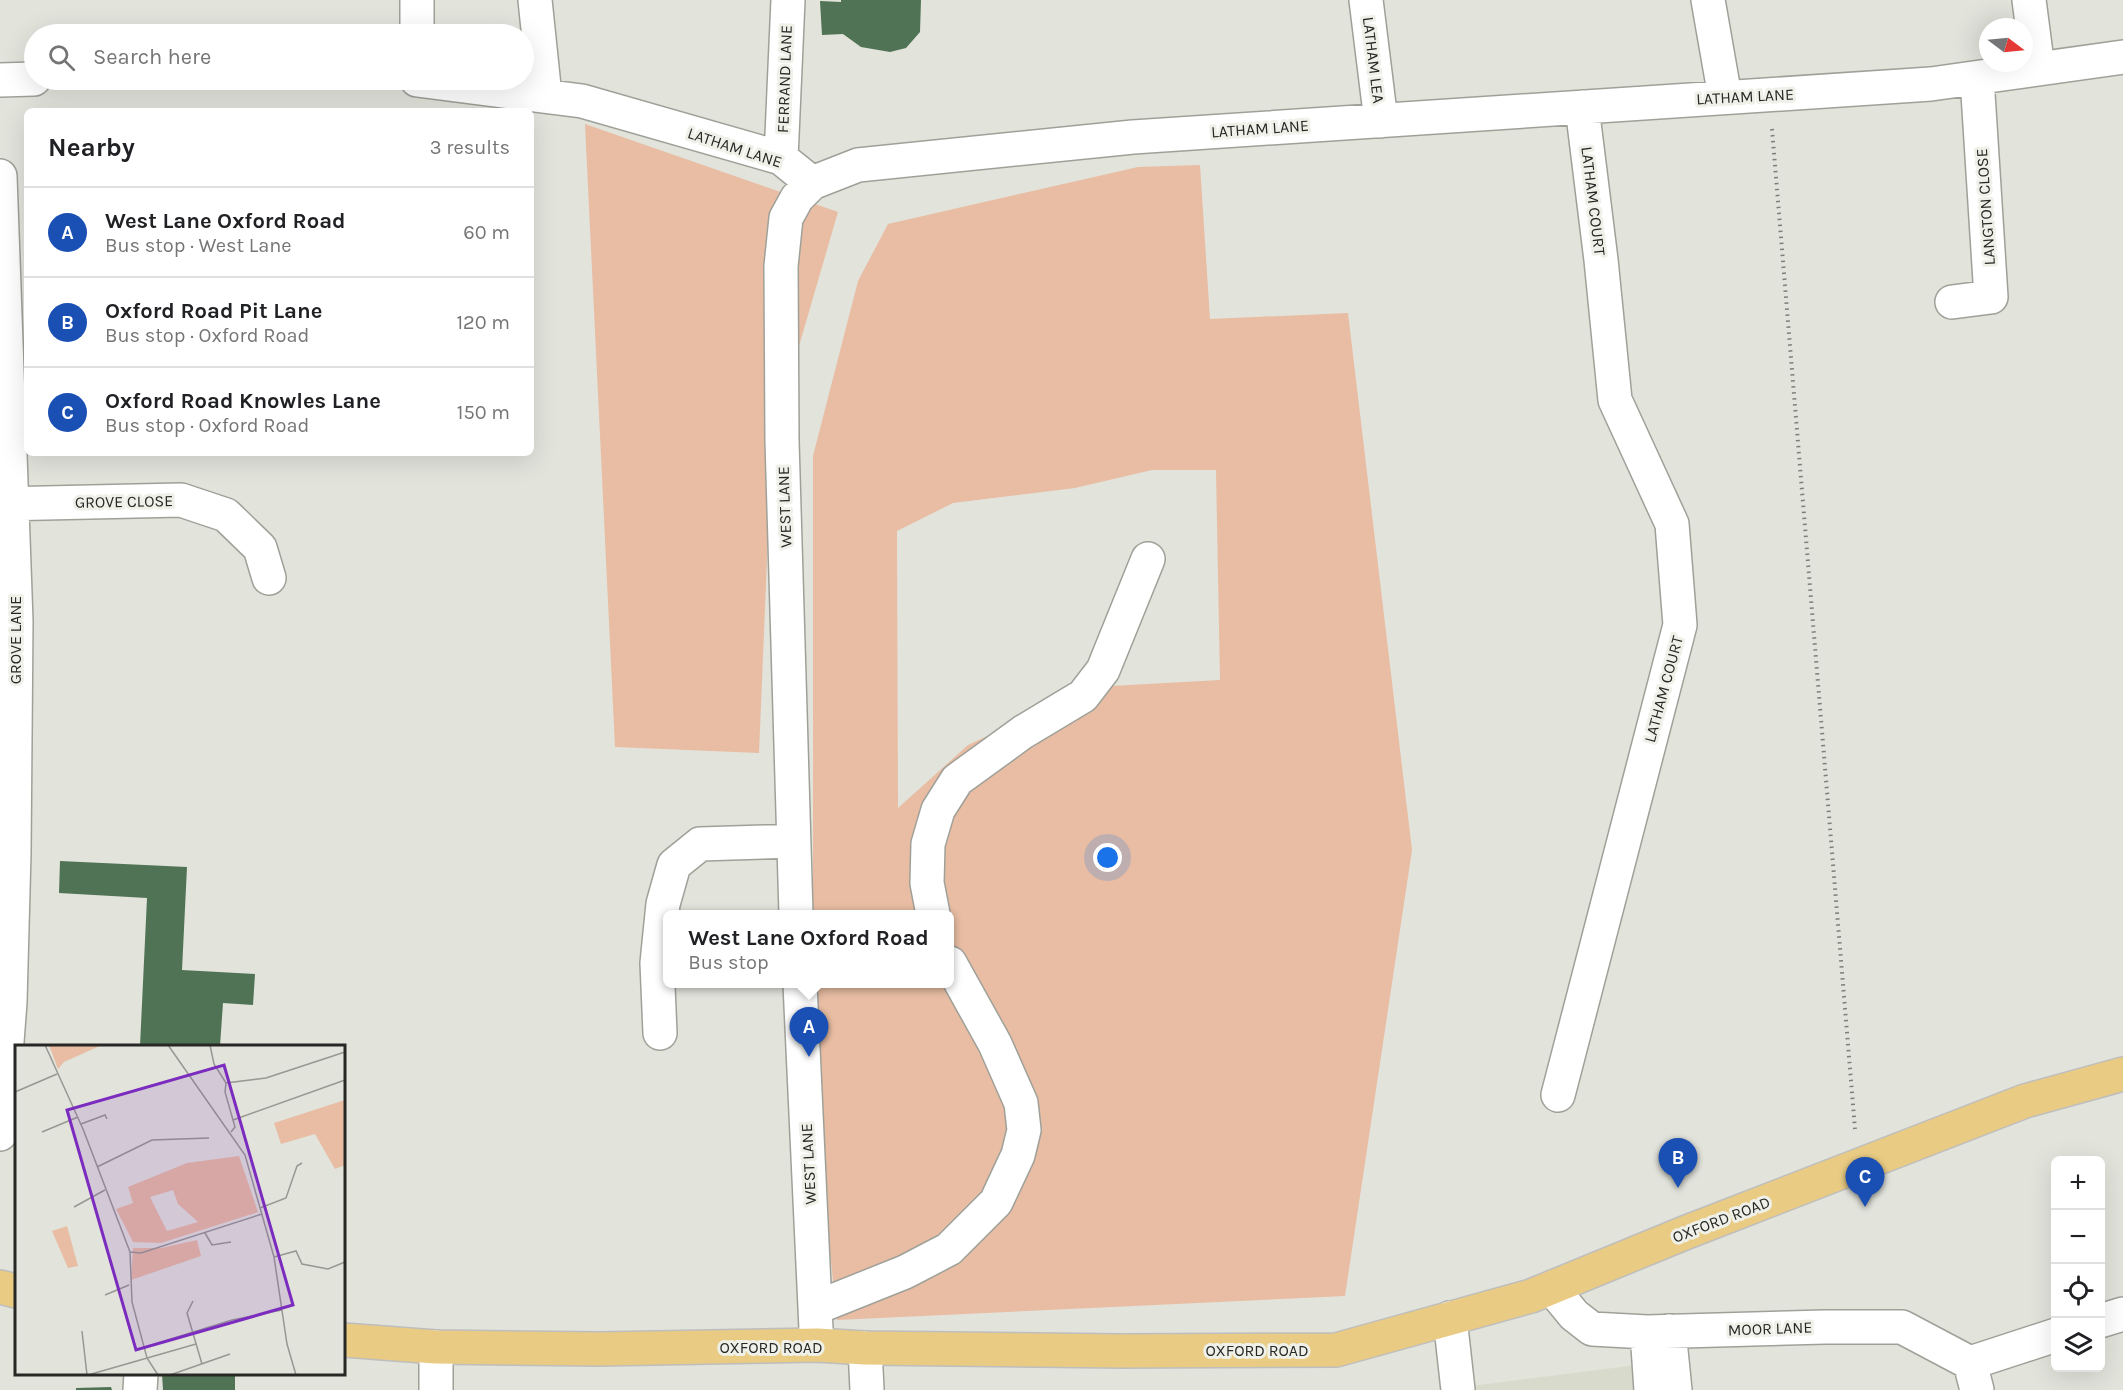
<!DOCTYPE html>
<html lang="en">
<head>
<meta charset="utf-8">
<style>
  :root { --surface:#fff; --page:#f6f6f6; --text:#202124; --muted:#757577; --line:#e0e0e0; --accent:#ea580c }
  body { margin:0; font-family:Karla,sans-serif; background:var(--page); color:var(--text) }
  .controls { position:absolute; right:18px; bottom:18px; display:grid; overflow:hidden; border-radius:9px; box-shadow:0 6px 24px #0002 }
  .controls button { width:54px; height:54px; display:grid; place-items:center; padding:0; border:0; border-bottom:2px solid var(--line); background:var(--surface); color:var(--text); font:30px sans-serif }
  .compass { position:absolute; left:1979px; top:18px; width:54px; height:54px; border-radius:50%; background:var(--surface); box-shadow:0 6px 24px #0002; rotate:106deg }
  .you { position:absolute; left:1108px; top:858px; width:21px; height:21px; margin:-15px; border:4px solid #fff; border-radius:50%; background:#1a73e8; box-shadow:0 0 0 9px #1a73e833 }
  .badge { display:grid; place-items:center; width:39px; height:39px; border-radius:50%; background:var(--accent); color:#fff; font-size:20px; font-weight:700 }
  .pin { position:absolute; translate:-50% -50px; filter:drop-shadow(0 2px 3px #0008) }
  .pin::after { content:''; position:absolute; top:32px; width:21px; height:18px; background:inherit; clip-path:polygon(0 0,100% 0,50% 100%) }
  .popup { position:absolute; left:663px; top:910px; width:291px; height:78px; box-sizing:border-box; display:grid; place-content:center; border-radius:9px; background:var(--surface); filter:drop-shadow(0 2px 4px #0005); font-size:20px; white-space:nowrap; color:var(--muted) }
  .popup b { font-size:22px; color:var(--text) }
  .popup::after { content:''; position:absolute; left:50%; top:100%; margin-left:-12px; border:12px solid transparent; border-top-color:var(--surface) }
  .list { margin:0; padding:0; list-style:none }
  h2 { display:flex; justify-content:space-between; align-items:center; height:78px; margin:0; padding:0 24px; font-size:26px }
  h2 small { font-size:20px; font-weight:400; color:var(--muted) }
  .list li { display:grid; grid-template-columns:39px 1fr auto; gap:18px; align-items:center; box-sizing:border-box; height:90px; padding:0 24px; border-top:2px solid var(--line) }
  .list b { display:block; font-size:22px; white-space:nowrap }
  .list p { margin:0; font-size:20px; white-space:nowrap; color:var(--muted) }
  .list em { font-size:20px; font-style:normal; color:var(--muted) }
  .icon { flex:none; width:33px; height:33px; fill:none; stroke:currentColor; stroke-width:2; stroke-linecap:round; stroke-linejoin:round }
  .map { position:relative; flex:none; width:2123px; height:1390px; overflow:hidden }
  .search { position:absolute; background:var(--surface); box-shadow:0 6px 24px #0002; left:24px; top:24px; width:510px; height:66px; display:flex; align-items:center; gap:15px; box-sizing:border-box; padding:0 21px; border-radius:33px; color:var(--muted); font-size:22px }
  .panel { position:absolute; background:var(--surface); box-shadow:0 6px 24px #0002; left:24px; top:108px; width:510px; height:348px; border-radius:9px }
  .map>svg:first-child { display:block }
</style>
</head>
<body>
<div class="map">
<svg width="2123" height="1390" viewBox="0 0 2123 1390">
  <rect width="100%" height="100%" fill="#e2e3db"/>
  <path fill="#d8dbcb" d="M 1637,1365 L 1639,1390 L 1440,1390 Z"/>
  <path fill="#e8bda3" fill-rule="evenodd" d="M 585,124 L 838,212 L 772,439 L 759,753 L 615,747 Z
    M 1200,165 L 1210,319 L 1348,313 L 1412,850 L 1345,1296 L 837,1320 L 813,1086 L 813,984 L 950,984 L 950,914 L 813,914 L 813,456 L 858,281 L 888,224 L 1138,167 ZM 1152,470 L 1216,470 L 1220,680 L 1093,687 L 968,745 L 898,808 L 897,531 L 953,503 L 1075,488 Z"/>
  <path fill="#507355" d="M 841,0 L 921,0 L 920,32 L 906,48 L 890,52 L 861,47 L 843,34 L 822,35 L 820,1 L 841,2 Z
    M 60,861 L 187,867 L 182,970 L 255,974 L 253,1005 L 223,1003 L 220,1046 L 140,1046 L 147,898 L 59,893 Z
    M 162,1374 L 235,1374 L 235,1390 L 163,1390 Z
    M 111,1387 L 112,1390 L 76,1390 L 76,1388 Z"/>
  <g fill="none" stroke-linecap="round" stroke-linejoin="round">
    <g stroke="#9fa199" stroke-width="36">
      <path id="minor" d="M 535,0 L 545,96
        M 1366,0 L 1381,121
        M 1708,0 L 1725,97
        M 2029,0 L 2038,69
        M 417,34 L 417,0
        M 0,80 L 34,79
        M 417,80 L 582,101 L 781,158 L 812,183
        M 781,158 L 788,0
        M 0,176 L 16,621 L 14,853 L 10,1002 L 0,1134
        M 1952,302 L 1991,297 L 1977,78
        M 0,504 L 181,500 L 226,515 L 260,548 L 269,578
        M 796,914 L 782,441 L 781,266 L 786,218 L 797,198 L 812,183 L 858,165 L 1133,137 L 1931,84 L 2123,57
        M 933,914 L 927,883 L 928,844 L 938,810 L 957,780 L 1023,732 L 1083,696 L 1103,670 L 1148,559
        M 800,984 L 816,1329
        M 660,1033 L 657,963 L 663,904 L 674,865 L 700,844 L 793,841
        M 1558,1095 L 1680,625 L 1672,524 L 1615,400 L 1601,260 L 1582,107
        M 1556,1286 L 1560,1298 L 1574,1315 L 1592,1329 L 1647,1332 L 1825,1327 L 1902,1327 L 1970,1363 L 1977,1390
        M 815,1308 L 905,1272 L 949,1249 L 996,1202 L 1018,1155 L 1024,1130 L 1021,1103 L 995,1044 L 950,963
        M 1450,1318 L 1458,1390
        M 2100,1321 L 2123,1314
        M 1669,1331 L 1675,1390
        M 1647,1332 L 1651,1390
        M 865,1348 L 867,1390
        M 1970,1363 L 2056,1335
        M 140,1390 L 141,1374
        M 436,1390 L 436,1347"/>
    </g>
    <g stroke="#bebebe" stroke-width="36">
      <path id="major" d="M 0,1287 L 16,1291
        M 344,1340 L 436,1347 L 600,1349 L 817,1345 L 865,1348 L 1121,1351 L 1336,1350 L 1531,1296 L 1687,1232 L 2025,1101 L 2123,1074"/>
    </g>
    <path stroke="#7e7f7a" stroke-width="4" stroke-dasharray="1.5 4.5" stroke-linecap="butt" d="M 1772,129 L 1855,1129"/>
    <use href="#minor" stroke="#fff" stroke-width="33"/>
    <use href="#major" stroke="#e9cb83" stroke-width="33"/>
  </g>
  <g text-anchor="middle" stroke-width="6" stroke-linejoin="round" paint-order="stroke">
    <g font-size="16" fill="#272825" stroke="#eff1e9">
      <text transform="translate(1374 60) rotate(83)" y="6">LATHAM LEA</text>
      <text transform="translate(784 79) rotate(-88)" y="6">FERRAND LANE</text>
      <text transform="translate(1745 96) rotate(-3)" y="6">LATHAM LANE</text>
      <text transform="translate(1260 128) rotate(-4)" y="6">LATHAM LANE</text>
      <text transform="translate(735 147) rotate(18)" y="6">LATHAM LANE</text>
      <text transform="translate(1594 201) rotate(83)" y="6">LATHAM COURT</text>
      <text transform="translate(1985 207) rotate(-94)" y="6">LANGTON CLOSE</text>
      <text transform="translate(124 501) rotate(-1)" y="6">GROVE CLOSE</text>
      <text transform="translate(784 507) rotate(-92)" y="6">WEST LANE</text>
      <text transform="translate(15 640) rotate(-90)" y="6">GROVE LANE</text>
      <text transform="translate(1663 689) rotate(-75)" y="6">LATHAM COURT</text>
      <text transform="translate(808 1164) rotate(-93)" y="6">WEST LANE</text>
      <text transform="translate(1721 1219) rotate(-21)" y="6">OXFORD ROAD</text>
      <text transform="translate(1770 1328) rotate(-2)" y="6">MOOR LANE</text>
      <text x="771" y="1353">OXFORD ROAD</text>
      <text x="1257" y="1356">OXFORD ROAD</text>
    </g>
  </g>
  <g transform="translate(15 1045)">
    <rect width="330" height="330" fill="#e2e3db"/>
    <path d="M 34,0 L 87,0 L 49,17 L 43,24 ZM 330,55 L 330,120 L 320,124 L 300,89 L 266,99 L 259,78 ZM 224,111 L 243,167 L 146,198 L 118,197 L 101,164 L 118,158 L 113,142 L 172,118 ZM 158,145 L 163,159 L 183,177 L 152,186 L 135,152 ZM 52,181 L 63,221 L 53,223 L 37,186 ZM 182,195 L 186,211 L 116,235 L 118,203 L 146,203 Z" fill="#e8bda3" fill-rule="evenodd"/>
    <path fill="none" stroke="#979892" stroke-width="1.5" d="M 30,0 L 68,84 L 115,207 L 117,257 L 132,313 L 143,330M 153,0 L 230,110 L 259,212 L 272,299 L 281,330M 195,0 L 199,19 L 211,38M 0,47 L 42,29M 218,75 L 330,35M 66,79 L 90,70 L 92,74M 27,87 L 63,72M 216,87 L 220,82 L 210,47 L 211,38 L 251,33 L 330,7M 82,122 L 137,95 L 194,93M 59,162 L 90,145M 245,163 L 271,153 L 282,121 L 287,118M 190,188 L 197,200 L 216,197M 115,207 L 126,208 L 247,169M 259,212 L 281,206 L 287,219 L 313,224 L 330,217M 90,250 L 114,240M 178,256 L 172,268 L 187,319M 67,286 L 72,330M 130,302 L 217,275 L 267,265M 73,330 L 181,299M 155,330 L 215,309"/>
    <path fill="#7b2cbf" fill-opacity="0.15" stroke="#7b2cbf" stroke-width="3" d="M 209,20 L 278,260 L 121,305 L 52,65 Z"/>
    <rect width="330" height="330" fill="none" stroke="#272825" stroke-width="3"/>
  </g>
</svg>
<div class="controls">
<button>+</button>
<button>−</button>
<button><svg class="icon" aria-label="locate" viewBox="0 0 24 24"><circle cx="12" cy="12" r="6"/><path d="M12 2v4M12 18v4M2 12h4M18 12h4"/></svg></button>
<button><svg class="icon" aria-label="layers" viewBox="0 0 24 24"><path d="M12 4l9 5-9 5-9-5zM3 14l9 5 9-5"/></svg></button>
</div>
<svg class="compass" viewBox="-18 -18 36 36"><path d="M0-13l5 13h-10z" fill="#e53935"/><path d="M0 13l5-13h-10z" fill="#757577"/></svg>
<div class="you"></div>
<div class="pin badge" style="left:809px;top:1057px;background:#1a4fb4">A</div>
<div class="popup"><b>West Lane Oxford Road</b>Bus stop</div>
<div class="pin badge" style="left:1678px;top:1188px;background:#1a4fb4">B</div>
<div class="pin badge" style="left:1865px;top:1207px;background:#1a4fb4">C</div>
<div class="search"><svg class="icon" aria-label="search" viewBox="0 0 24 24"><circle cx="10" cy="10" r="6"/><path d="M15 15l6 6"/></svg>Search here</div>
<section class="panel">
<h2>Nearby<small>3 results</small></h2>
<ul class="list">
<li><span class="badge" style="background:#1a4fb4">A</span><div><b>West Lane Oxford Road</b><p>Bus stop · West Lane</p></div><em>60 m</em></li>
<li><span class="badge" style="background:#1a4fb4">B</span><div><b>Oxford Road Pit Lane</b><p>Bus stop · Oxford Road</p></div><em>120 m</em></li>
<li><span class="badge" style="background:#1a4fb4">C</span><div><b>Oxford Road Knowles Lane</b><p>Bus stop · Oxford Road</p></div><em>150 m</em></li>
</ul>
</section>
</div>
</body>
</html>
